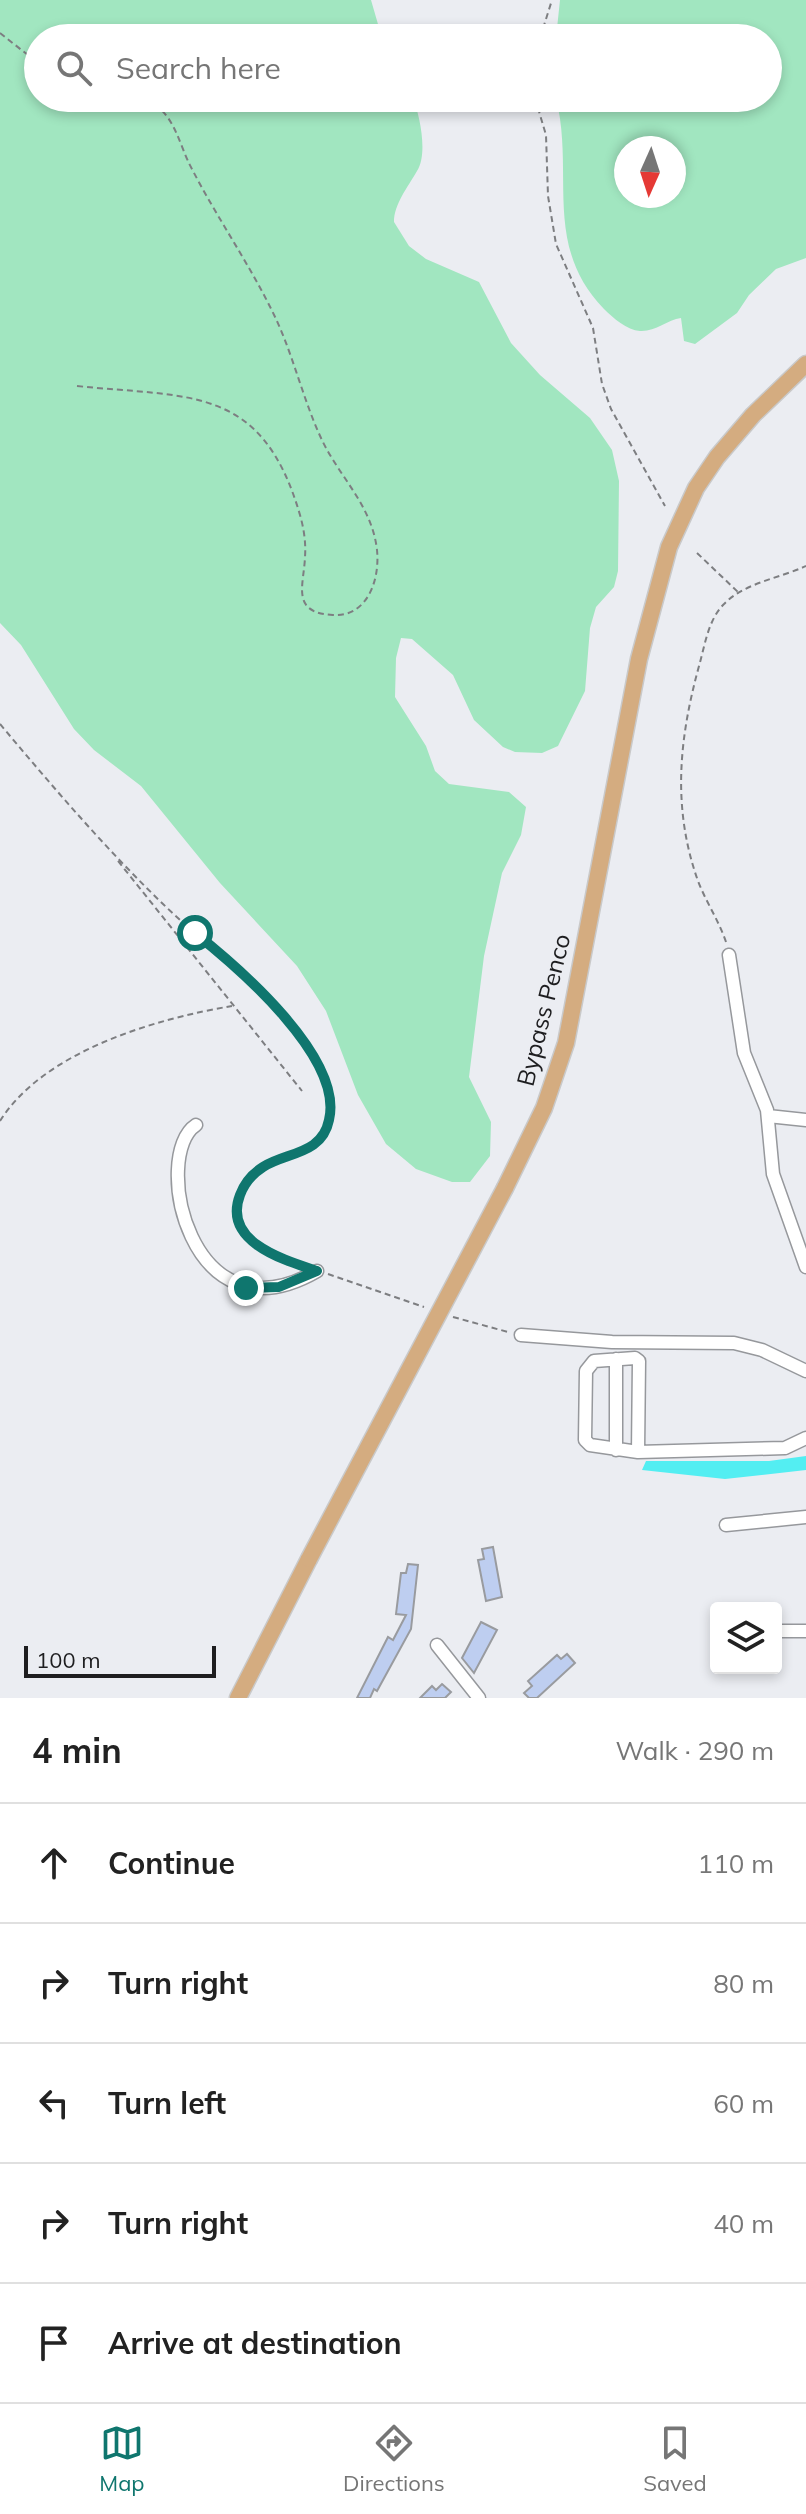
<!DOCTYPE html>
<html lang="en">
<head>
<meta charset="utf-8">
<style>
  :root { --surface:#fff; --page:#f6f6f6; --text:#222; --muted:#767676; --line:#e0e0e0; --accent:#0f766e }
  body { margin:0; font-family:Mulish,sans-serif; background:var(--page); color:var(--text) }
  .controls { position:absolute; right:24px; bottom:24px; display:grid; overflow:hidden; border-radius:8px; box-shadow:0 4px 12px #0003 }
  .controls button { width:72px; height:72px; display:grid; place-items:center; padding:0; border:0; border-bottom:2px solid var(--line); background:var(--surface); color:var(--text); font:40px sans-serif }
  .compass { position:absolute; left:614px; top:136px; width:72px; height:72px; border-radius:50%; background:var(--surface); box-shadow:0 4px 12px #0003; rotate:183deg }
  .scale { position:absolute; left:24px; bottom:20px; width:192px; box-sizing:border-box; padding-left:8px; border:4px solid #1e1e20; border-top:0; font-size:22px; line-height:28px; white-space:nowrap; color:#1e1e20; -webkit-text-stroke:6px #ebedf2; paint-order:stroke }
  .stop { position:absolute; width:24px; height:24px; margin:-18px; border:6px solid #0f766e; border-radius:50%; background:#fff }
  .stop.end { background:#0f766e; border-color:#fff; box-shadow:0 2px 8px #0008 }
  .list { margin:0; padding:0; list-style:none }
  h2 { display:flex; justify-content:space-between; align-items:center; height:104px; margin:0; padding:0 32px; font-size:34px }
  h2 small { font-size:26px; font-weight:400; color:var(--muted) }
  .list li { display:grid; grid-template-columns:52px 1fr auto; gap:24px; align-items:center; box-sizing:border-box; height:120px; padding:0 32px; border-top:2px solid var(--line) }
  .list b { display:block; font-size:30px; white-space:nowrap }
  .list em { font-size:26px; font-style:normal; color:var(--muted) }
  .icon { flex:none; width:44px; height:44px; fill:none; stroke:currentColor; stroke-width:2; stroke-linecap:round; stroke-linejoin:round }
  .map { position:relative; flex:none; width:806px; height:1698px; overflow:hidden }
  .search { position:absolute; background:var(--surface); box-shadow:0 4px 12px #0003; left:24px; right:24px; top:24px; height:88px; display:flex; align-items:center; gap:20px; box-sizing:border-box; padding:0 28px; border-radius:44px; color:var(--muted); font-size:30px }
  .sheet { height:704px; background:var(--surface) }
  nav { display:flex; justify-content:space-around; align-items:center; box-sizing:border-box; height:112px; border-top:2px solid var(--line); background:var(--surface); font-size:22px; color:var(--muted) }
  nav a { display:grid; justify-items:center; gap:4px }
  nav .on { color:var(--accent) }
  .map>svg:first-child { display:block }
</style>
</head>
<body>
<div class="map">
<svg width="806" height="1698" viewBox="0 0 806 1698">
  <rect width="100%" height="100%" fill="#ebedf2"/>
  <path fill="#a1e6c0" fill-rule="evenodd" d="M 0,0 L 371,0 L 382,38 L 38,38 L 38,98 L 413,98 C 420,116 428,154 417,171 C 408,187 394,204 394,222 L 409,246 L 426,259 L 479,282 L 511,343 L 540,375 L 590,418 L 612,450 L 619,481 L 618,571 L 614,587 L 596,607 L 590,628 L 585,691 L 558,746 L 542,753 L 515,752 L 503,747 L 474,720 L 453,675 L 412,639 L 401,638 L 396,658 L 395,697 L 426,746 L 435,771 L 449,784 L 509,792 L 526,807 L 521,835 L 502,873 L 484,956 L 469,1077 L 491,1122 L 490,1156 L 470,1182 L 452,1182 L 416,1169 L 386,1144 L 358,1095 L 326,1011 L 297,966 L 220,883 L 141,786 L 94,750 L 74,729 L 21,645 L 0,623 Z
    M 560,0 L 806,0 L 806,258 L 776,269 L 749,295 L 737,313 L 695,344 L 684,341 L 681,318 C 667,320 655,332 640,331 C 627,330 613,318 604,309 C 542,245 575,174 556,98 L 768,98 L 768,38 L 556,38 ZM 626,148 L 674,148 L 674,196 L 626,196 Z"/>
  <path fill="#53eef2" d="M 806,1456 L 806,1470 L 725,1479 L 642,1470 L 646,1461 L 769,1461 Z"/>
  <path fill="#becef0" stroke="#999b9f" stroke-width="2" d="M 493,1547 L 502,1597 L 486,1601 L 478,1560 L 484,1559 L 482,1549 Z
    M 408,1564 L 418,1565 L 411,1629 L 377,1691 L 374,1689 L 370,1698 L 357,1698 L 388,1637 L 393,1640 L 406,1615 L 396,1614 L 401,1573 L 406,1573 Z
    M 481,1622 L 497,1630 L 474,1673 L 462,1658 Z
    M 567,1654 L 575,1663 L 537,1698 L 529,1698 L 524,1693 L 532,1686 L 528,1681 L 557,1655 L 561,1659 Z
    M 442,1684 L 451,1692 L 445,1698 L 420,1698 L 432,1686 L 436,1690 Z"/>
  <g fill="none" stroke-linecap="round" stroke-linejoin="round">
    <g stroke="#96989c" stroke-width="15">
      <path id="minor" d="M 729,955 L 744,1053 L 767,1110 L 773,1174 L 806,1267
        M 768,1116 L 806,1120
        M 196,1125 C 151,1154 189,1345 317,1271
        M 521,1335 L 612,1342 L 734,1343 L 762,1350 L 806,1371
        M 635,1358 L 639,1361 L 638,1452 L 590,1445 L 585,1440 L 586,1371 L 594,1361 Z
        M 616,1359 L 616,1450
        M 638,1452 L 785,1448 L 806,1438
        M 726,1525 L 806,1517
        M 776,1631 L 806,1631
        M 437,1645 L 479,1698"/>
    </g>
    <g stroke="#c9c9c9" stroke-width="19">
      <path id="major" d="M 505,1188 L 544,1108 L 566,1043 L 639,659 L 669,547 L 696,488 L 717,457 L 753,415 L 806,364
        M 238,1698 L 309,1559"/>
    </g>
    <path stroke="#7d7e81" stroke-width="2" stroke-dasharray="6 4" stroke-linecap="butt" d="M 0,33 L 38,63
      M 540,38 L 552,0
      M 535,98 L 546,135 L 548,196 L 556,244 L 593,328 L 602,384 L 611,409 L 665,506
      M 77,386 C 190,398 262,384 300,515 C 304,529 306,543 305,557 C 304,585 290,613 333,615 C 368,617 380,579 377,550 C 372,505 339,477 321,438 C 303,399 294,358 276,319 C 252,268 219,221 193,171 C 177,142 177,115 145,98
      M 697,553 L 739,593
      M 0,724 C 52,786 105,848 163,904 C 217,956 280,999 318,1066 C 336,1097 337,1136 299,1153 C 287,1159 271,1160 260,1169 C 252,1174 246,1183 241,1192 C 223,1232 265,1252 295,1264
      M 118,861 L 302,1091
      M 726,942 C 719,921 706,902 698,881 C 672,808 679,739 699,666 C 705,645 708,620 724,604 C 744,583 780,578 806,566
      M 0,1121 C 44,1051 155,1019 232,1006
      M 328,1274 L 424,1307
      M 453,1317 L 508,1332"/>
    <use href="#minor" stroke="#fff" stroke-width="12"/>
    <use href="#major" stroke="#d4ac80" stroke-width="16"/>
    <g stroke="#c9c9c9" stroke-width="19" stroke-linecap="butt">
      <path id="major-bridge" d="M 309,1559 L 505,1188"/>
    </g>
    <use href="#major-bridge" stroke="#d4ac80" stroke-width="16"/>
  </g>
  <g fill="none" stroke-linecap="round" stroke-linejoin="round">
    <path stroke="#0f766e" stroke-width="10" d="M 195,933 C 239,968 344,1058 329,1120 C 322,1155 286,1152 263,1167 C 252,1174 244,1184 240,1195 C 222,1242 284,1260 317,1271 L 279,1287 L 246,1288"/>
  </g>
  <g text-anchor="middle" stroke-width="6" stroke-linejoin="round" paint-order="stroke">
    <g font-size="24" fill="#1e1e20" stroke="#ebedf2">
      <text transform="translate(544 1010) rotate(-76)" y="8">Bypass Penco</text>
    </g>
  </g>
</svg>
<div class="controls">
<button><svg class="icon" aria-label="layers" viewBox="0 0 24 24"><path d="M12 4l9 5-9 5-9-5zM3 14l9 5 9-5"/></svg></button>
</div>
<svg class="compass" viewBox="-18 -18 36 36"><path d="M0-13l5 13h-10z" fill="#e53935"/><path d="M0 13l5-13h-10z" fill="#767676"/></svg>
<div class="scale">100 m</div>
<div class="stop" style="left:195px;top:933px"></div>
<div class="stop end" style="left:246px;top:1288px"></div>
<div class="search"><svg class="icon" aria-label="search" viewBox="0 0 24 24"><circle cx="10" cy="10" r="6"/><path d="M15 15l6 6"/></svg>Search here</div>
</div>
<section class="sheet">
<h2>4 min<small>Walk · 290 m</small></h2>
<ul class="list">
<li><svg class="icon" aria-label="ahead" viewBox="0 0 24 24"><path d="M12 20V5M6 11l6-6 6 6"/></svg><div><b>Continue</b></div><em>110 m</em></li>
<li><svg class="icon" aria-label="right" viewBox="0 0 24 24"><path d="M7 20v-9h11M14 6l5 5-5 5"/></svg><div><b>Turn right</b></div><em>80 m</em></li>
<li><svg class="icon" aria-label="left" viewBox="0 0 24 24"><path d="M17 20v-9H6M10 6l-5 5 5 5"/></svg><div><b>Turn left</b></div><em>60 m</em></li>
<li><svg class="icon" aria-label="right" viewBox="0 0 24 24"><path d="M7 20v-9h11M14 6l5 5-5 5"/></svg><div><b>Turn right</b></div><em>40 m</em></li>
<li><svg class="icon" aria-label="arrive" viewBox="0 0 24 24"><path d="M6 21V4h12l-3 4 3 4H6"/></svg><div><b>Arrive at destination</b></div></li>
</ul>
</section>
<nav>
<a class="on"><svg class="icon" aria-label="map" viewBox="0 0 24 24"><path d="M3 6l6-2 6 2 6-2v14l-6 2-6-2-6 2zM9 4v14M15 6v14"/></svg>Map</a>
<a><svg class="icon" aria-label="directions" viewBox="0 0 24 24"><path d="M12 3l9 9-9 9-9-9zM9 14v-3h6M13 9l2 2-2 2"/></svg>Directions</a>
<a><svg class="icon" aria-label="saved" viewBox="0 0 24 24"><path d="M7 4h10v16l-5-4-5 4z"/></svg>Saved</a>
</nav>
</body>
</html>
